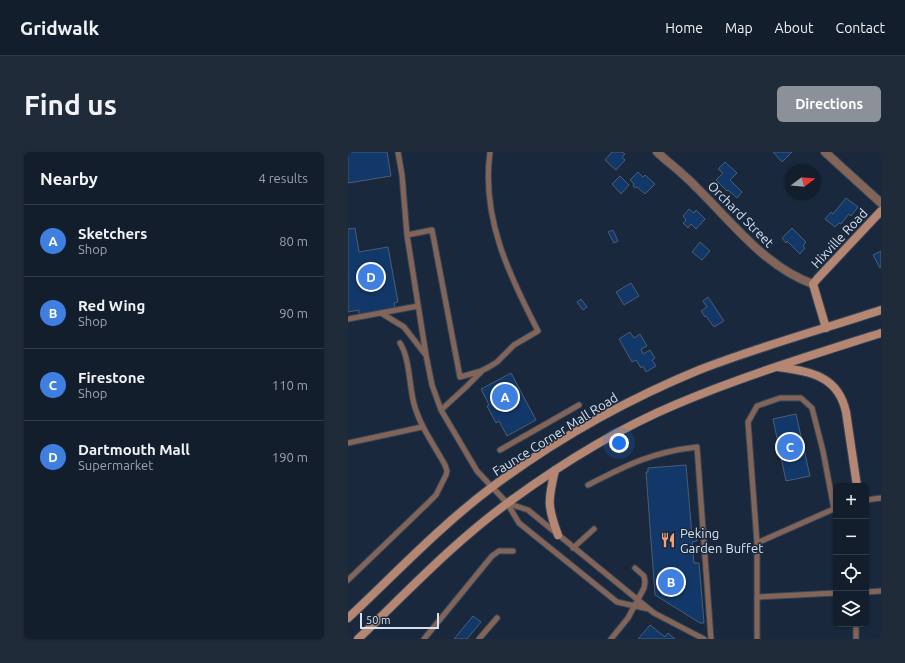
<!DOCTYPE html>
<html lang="en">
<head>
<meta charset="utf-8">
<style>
  :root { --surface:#131e2d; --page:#202b39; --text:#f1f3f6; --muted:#9da2aa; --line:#323c49; --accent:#8c9099 }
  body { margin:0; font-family:Ubuntu,sans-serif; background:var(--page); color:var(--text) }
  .controls { position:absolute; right:12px; bottom:12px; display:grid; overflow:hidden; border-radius:6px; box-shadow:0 1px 3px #0004 }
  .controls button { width:36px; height:36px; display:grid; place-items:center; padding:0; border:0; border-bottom:1px solid var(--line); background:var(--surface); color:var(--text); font:20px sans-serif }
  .compass { position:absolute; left:437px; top:12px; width:36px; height:36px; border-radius:50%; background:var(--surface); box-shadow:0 1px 3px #0004; rotate:74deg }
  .scale { position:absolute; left:12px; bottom:10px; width:79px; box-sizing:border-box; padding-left:4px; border:2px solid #d7e1ee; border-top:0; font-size:11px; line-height:14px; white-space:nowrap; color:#d7e1ee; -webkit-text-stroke:3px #19283c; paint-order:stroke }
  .you { position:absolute; left:271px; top:291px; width:14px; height:14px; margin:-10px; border:3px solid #fff; border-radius:50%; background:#1a73e8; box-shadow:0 0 0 6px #1a73e833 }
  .badge { display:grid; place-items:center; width:26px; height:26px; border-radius:50%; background:var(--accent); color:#fff; font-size:13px; font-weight:700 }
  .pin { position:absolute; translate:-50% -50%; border:2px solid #fff; box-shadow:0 1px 4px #0006 }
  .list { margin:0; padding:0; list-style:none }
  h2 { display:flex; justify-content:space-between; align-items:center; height:52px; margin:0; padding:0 16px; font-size:17px }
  h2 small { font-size:13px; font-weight:400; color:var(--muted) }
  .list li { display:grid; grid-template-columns:26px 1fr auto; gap:12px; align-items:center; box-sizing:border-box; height:72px; padding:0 16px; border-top:1px solid var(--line) }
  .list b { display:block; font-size:15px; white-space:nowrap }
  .list p { margin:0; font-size:13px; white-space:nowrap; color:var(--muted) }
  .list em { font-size:13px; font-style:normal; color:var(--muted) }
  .icon { flex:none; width:22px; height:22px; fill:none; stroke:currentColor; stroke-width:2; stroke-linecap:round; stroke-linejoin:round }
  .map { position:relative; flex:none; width:533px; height:487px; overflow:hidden; border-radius:6px }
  header { display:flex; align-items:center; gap:24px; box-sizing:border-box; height:56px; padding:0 20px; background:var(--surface); border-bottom:1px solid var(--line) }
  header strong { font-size:19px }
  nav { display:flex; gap:22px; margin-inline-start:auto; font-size:14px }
  .intro { display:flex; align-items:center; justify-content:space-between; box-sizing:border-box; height:96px; padding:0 24px }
  h1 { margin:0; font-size:28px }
  .button { padding:10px 18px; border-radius:6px; background:var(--accent); color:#fff; font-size:14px; font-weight:700 }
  main { display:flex; gap:24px; padding:0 24px }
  aside { flex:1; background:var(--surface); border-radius:6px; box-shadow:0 1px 3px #0004 }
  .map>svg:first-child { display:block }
</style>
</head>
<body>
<header>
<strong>Gridwalk</strong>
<nav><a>Home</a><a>Map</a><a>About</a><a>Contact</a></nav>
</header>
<div class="intro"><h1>Find us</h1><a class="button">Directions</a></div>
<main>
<aside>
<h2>Nearby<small>4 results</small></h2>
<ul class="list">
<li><span class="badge" style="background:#3f7fe0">A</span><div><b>Sketchers</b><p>Shop</p></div><em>80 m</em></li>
<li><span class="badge" style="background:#3f7fe0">B</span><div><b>Red Wing</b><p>Shop</p></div><em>90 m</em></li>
<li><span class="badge" style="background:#3f7fe0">C</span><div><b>Firestone</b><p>Shop</p></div><em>110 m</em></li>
<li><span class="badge" style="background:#3f7fe0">D</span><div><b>Dartmouth Mall</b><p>Supermarket</p></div><em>190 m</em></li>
</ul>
</aside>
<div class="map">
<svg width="533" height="487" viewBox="0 0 533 487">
  <rect width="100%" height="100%" fill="#19283c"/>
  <path fill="#123869" stroke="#4c5d73" d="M 0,0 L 39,0 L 43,24 L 0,31 Z
    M 264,0 L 274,0 L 277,2 L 274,5 L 277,8 L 268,18 L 257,8 Z
    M 425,0 L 444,0 L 434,10 Z
    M 377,10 L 389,21 L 382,28 L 394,40 L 389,46 L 380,38 L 379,39 L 368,28 L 375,21 L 370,17 Z
    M 290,20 L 295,25 L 297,23 L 307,32 L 297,42 L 289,35 L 288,36 L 285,34 L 286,32 L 282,28 Z
    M 272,24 L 281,33 L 273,42 L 264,32 Z
    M 498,46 L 510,55 L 503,64 L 501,62 L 493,72 L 491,71 L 487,75 L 477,67 L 483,60 L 485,62 Z
    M 341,57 L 346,61 L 348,58 L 357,67 L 348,77 L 343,72 L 340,76 L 335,71 L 338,68 L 335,64 Z
    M 7,76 L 11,100 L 40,95 L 50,150 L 46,151 L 47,157 L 11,163 L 11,158 L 0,160 L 0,77 Z
    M 444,76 L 458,90 L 455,94 L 457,96 L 452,102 L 439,89 L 438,91 L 434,86 Z
    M 265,78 L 270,89 L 266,91 L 260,80 Z
    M 352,90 L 362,99 L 354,108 L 344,100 Z
    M 533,99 L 533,115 L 532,116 L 525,103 Z
    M 283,131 L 291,144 L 276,153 L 268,140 Z
    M 360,145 L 376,169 L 366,175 L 358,164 L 357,165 L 353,159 L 359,155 L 355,149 Z
    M 233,147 L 239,155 L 235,158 L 229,150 Z
    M 282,180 L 286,186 L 292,182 L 299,194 L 293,197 L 295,202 L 302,198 L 307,206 L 304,208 L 308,214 L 298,220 L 295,214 L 293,216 L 288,208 L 284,210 L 271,187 Z
    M 163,221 L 188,268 L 159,284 L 151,269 L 148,271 L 139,254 L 141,253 L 133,237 Z
    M 448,262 L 462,324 L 438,329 L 425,267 Z
    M 338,313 L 344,383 L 349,383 L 349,389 L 344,390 L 346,411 L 351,411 L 356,471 L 352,471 L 307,443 L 298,320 L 300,320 L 300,316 Z
    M 125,464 L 133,470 L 119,487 L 106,487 Z
    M 302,473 L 317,485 L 320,481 L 327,487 L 290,487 Z"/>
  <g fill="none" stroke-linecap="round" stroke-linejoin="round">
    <g stroke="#374658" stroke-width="7">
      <path id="lane" d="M 50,0 L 54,23 L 59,83 L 78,203 L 84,233 L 93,258 L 129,319 L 159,351 L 171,371 L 269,450 L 301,457
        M 59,83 L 84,78 L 112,225 L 133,219 L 141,215 L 149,210 L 166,193 L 190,179 C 161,123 133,65 142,0
        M 33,161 L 56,175 L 77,202
        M 0,167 L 70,154
        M 93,258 L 118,235 L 133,220
        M 0,291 L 74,275
        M 152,298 L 231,253
        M 240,333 C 279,313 304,300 349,295 L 363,487
        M 518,348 L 533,346
        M 159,351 L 180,358 L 306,461 L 356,487
        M 409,391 L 400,270 L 409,254 L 432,246 L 453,246 L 464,256 L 475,299 L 486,357
        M 225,396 L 246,377
        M 0,428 L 80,351 L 88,343 L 98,323 L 99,319 L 97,313 C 86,293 72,274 66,252 C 61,233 62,207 52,191
        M 518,440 L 533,439
        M 409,445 L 488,441
        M 76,487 L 144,404 L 151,399 L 165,399
        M 131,487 L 149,466
        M 263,487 L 280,466 L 296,436 L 297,430 L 296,424 L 287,416
        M 409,487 L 409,391 L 488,356
        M 508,487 L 508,472"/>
    </g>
    <g stroke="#374658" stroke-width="10">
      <path id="street" d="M 309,0 C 322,12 336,22 348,35 C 384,70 417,115 465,132
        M 477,0 L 533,51"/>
    </g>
    <g stroke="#374658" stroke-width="10">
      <path id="secondary" d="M 478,176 L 465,132 L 470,126 L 533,59
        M 430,215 C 462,220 490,223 498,260 L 509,334
        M 207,318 C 200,348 199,354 210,383
        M 0,466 C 47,422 92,374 144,335 C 207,288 278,248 351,218 C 410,195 472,178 533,158
        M 10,487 C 59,440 106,390 161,350 C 213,312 269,277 329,252 C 395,224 464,203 533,181"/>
    </g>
    <use href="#lane" stroke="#826558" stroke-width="5"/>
    <use href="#street" stroke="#826558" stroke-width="8"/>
    <use href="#secondary" stroke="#b58772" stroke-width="8"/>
  </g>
  <defs>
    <g id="restaurant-bare" transform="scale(1.2)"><path d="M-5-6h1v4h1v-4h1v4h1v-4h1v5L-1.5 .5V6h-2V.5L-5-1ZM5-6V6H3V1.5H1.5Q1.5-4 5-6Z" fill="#f1a17c" stroke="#19283c" stroke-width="2.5" paint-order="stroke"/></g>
  </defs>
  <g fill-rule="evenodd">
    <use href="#restaurant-bare" x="320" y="388"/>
  </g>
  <g text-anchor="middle" stroke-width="3" stroke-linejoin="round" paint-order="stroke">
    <g font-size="13" fill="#d7e1ee" stroke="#19283c">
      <text transform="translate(393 62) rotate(45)" y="5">Orchard Street</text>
      <text transform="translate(491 86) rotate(-47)" y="5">Hixville Road</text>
      <text transform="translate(207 282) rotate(-32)" y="5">Faunce Corner Mall Road</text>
    </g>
    <g font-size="13" fill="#d7e1ee" stroke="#19283c" text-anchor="start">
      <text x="332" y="386">Peking<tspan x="332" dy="15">Garden Buffet</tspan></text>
    </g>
  </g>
</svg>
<div class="controls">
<button>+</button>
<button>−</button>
<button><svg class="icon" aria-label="locate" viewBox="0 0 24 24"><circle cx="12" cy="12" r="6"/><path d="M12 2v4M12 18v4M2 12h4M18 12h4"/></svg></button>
<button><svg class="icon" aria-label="layers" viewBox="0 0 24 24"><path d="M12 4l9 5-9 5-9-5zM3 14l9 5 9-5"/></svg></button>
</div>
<svg class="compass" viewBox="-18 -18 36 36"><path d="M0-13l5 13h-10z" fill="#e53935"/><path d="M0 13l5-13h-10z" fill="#9da2aa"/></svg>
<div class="scale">50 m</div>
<div class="you"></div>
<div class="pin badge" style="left:157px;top:245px;background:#3f7fe0">A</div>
<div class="pin badge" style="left:323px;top:430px;background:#3f7fe0">B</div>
<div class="pin badge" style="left:442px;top:295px;background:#3f7fe0">C</div>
<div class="pin badge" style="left:23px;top:125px;background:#3f7fe0">D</div>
</div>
</main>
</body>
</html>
